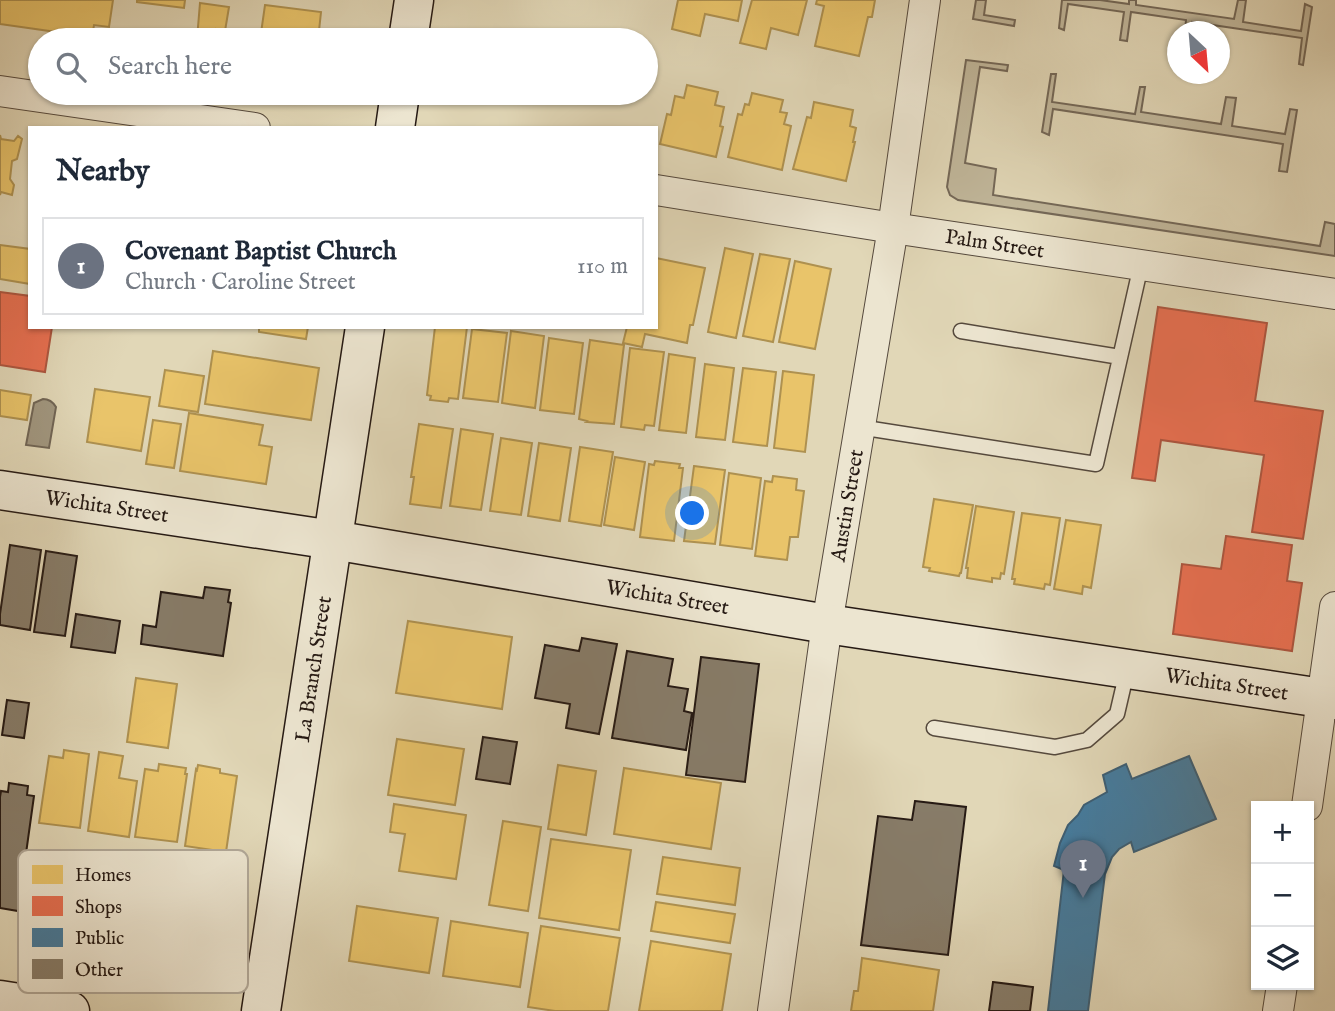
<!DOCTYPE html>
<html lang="en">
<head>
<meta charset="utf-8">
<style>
  :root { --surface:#fff; --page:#f2f2f3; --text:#1f2937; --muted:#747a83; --line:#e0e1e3; --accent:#8f2418 }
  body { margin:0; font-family:"IM FELL English",serif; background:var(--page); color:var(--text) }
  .controls { position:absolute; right:21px; bottom:21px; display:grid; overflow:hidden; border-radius:0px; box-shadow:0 2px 5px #0004 }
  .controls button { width:63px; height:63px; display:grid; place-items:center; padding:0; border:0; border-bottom:2px solid var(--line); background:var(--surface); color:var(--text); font:35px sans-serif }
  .compass { position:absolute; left:1167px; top:21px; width:63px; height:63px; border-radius:50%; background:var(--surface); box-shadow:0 2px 5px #0004; rotate:154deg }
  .you { position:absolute; left:693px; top:514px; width:24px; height:24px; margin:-18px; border:5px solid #fff; border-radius:50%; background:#1a73e8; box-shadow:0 0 0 10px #1a73e833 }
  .badge { display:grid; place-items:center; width:46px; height:46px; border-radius:50%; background:var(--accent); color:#fff; font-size:23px; font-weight:700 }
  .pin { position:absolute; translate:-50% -58px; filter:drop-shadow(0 2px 4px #0008) }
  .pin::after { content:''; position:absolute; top:37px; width:24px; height:21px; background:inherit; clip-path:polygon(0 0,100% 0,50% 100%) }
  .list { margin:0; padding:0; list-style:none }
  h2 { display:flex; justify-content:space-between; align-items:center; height:91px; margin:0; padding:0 28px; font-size:30px }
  h2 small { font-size:23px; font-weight:400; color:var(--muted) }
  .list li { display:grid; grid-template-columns:46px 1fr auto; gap:21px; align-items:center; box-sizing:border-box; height:98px; margin:0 14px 14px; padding:0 14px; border:2px solid var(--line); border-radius:0px }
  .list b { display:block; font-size:26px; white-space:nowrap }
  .list p { margin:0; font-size:23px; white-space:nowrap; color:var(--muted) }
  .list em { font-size:23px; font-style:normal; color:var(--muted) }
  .icon { flex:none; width:38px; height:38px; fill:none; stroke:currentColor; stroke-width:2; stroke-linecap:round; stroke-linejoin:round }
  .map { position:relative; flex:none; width:1335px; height:1011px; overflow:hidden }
  .search { position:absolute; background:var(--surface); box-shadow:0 2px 5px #0004; left:28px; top:28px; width:630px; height:77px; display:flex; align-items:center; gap:18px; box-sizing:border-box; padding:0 24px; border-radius:38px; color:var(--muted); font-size:26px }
  .panel { position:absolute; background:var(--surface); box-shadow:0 2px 5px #0004; left:28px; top:126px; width:630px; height:203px; border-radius:0px }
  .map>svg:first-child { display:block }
</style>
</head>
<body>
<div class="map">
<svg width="1335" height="1011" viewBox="0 0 1335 1011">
  <rect width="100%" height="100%" fill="#e1d7b7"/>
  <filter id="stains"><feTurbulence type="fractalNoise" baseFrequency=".00286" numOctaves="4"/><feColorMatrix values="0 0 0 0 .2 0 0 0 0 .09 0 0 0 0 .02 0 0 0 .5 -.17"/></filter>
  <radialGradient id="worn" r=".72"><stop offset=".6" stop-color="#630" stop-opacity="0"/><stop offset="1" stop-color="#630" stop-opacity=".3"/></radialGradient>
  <path fill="#c1b79b" stroke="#746858" stroke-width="2" d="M 976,0 L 986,0 L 984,15 L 1015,20 L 1014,26 L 973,19 Z
    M 1062,0 L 1100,0 L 1129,4 L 1129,0 L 1136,0 L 1136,5 L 1234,19 L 1238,0 L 1246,0 L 1243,22 L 1301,31 L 1305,4 L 1312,7 L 1303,65 L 1299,64 L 1302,38 L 1192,22 L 1191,31 L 1185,31 L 1186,20 L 1131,12 L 1127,41 L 1120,40 L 1124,12 L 1068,4 L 1064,30 L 1059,28 Z
    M 966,60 L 1008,65 L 1007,71 L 980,67 L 965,163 L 996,169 L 993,195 L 1320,246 L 1325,222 L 1335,224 L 1335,256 L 958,200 L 950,195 L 947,187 Z
    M 1051,74 L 1056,74 L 1052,102 L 1135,114 L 1140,87 L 1145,87 L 1141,112 L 1221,124 L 1226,97 L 1236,98 L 1232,126 L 1285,134 L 1290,109 L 1297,110 L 1287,172 L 1279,171 L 1283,144 L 1053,109 L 1049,135 L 1042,132 Z"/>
  <path fill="#a19780" stroke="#706555" stroke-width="2" d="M 43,399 C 48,399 53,402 56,407 L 49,448 L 26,445 L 34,403 Z"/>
  <path fill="#e9c46a" stroke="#ae9150" stroke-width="2" d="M 0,0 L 113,0 L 109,27 L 94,25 L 92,37 L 0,24 Z
    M 137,0 L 185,0 L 184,8 L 137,2 Z
    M 678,0 L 742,0 L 738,21 L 705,14 L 700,36 L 672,29 Z
    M 752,0 L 807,0 L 798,35 L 771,28 L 766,49 L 740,43 Z
    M 817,0 L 875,0 L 872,17 L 868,17 L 859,56 L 815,46 L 824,6 L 816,4 Z
    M 200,3 L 229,7 L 225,31 L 216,29 L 214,40 L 197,39 Z
    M 265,5 L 321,12 L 318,40 L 260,40 Z
    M 687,85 L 718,92 L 715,105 L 724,107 L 720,126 L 723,127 L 716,157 L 660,144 L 667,114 L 671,115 L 675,96 L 684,98 Z
    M 752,93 L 783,100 L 780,112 L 787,113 L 784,124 L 791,126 L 782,170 L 728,157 L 738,114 L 742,115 L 745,104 L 749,105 Z
    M 814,102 L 853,110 L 850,126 L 856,128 L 853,142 L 855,142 L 846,181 L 793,169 L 807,117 L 811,118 Z
    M 0,135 L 1,139 L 14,141 L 18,136 L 22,139 L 17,159 L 12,161 L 10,179 L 14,185 L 12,195 L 1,192 L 0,195 Z
    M 0,245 L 30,249 L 30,284 L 0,279 Z
    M 725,248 L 753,254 L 736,338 L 708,332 Z
    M 760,254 L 790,259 L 773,342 L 743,336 Z
    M 656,258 L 705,268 L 693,325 L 690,325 L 687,343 L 645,334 L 642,347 L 623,343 L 627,327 L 656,327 Z
    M 795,261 L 831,269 L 815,349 L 779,342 Z
    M 259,327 L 308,327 L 306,339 L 259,332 Z
    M 435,327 L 467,327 L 458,399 L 449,398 L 448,402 L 430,400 L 431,396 L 427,395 Z
    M 472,329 L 507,333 L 498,402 L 463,398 Z
    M 511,331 L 544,336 L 535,408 L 502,403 Z
    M 549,338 L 583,343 L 574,414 L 540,410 Z
    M 590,340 L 624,345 L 614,424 L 586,422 L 587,421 L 579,419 Z
    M 630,348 L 664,352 L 654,426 L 645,425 L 644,430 L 621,427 Z
    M 213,351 L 319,368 L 311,420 L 205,404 Z
    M 669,354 L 695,358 L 686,433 L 659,430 Z
    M 705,364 L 734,368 L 725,440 L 696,437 Z
    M 743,368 L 776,372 L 767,446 L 733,442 Z
    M 165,370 L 204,376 L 198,412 L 159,406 Z
    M 783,371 L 814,375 L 805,452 L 774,448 Z
    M 95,389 L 150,397 L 141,451 L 87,442 Z
    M 0,390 L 31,395 L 27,420 L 0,416 Z
    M 189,413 L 263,425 L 259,445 L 272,447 L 266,484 L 180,471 Z
    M 153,420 L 181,424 L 174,468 L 146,464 Z
    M 419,424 L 453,429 L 441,508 L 410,504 L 414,477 L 411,477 Z
    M 461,429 L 493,434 L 481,510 L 450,506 Z
    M 501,438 L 532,443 L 521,515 L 490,511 Z
    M 539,443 L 571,448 L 560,521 L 528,516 Z
    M 580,447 L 613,452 L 601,526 L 569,521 Z
    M 615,457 L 645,462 L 634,530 L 604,525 Z
    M 655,461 L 680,464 L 679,468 L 683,468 L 674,541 L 640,537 L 649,464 L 654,465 Z
    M 694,466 L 725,470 L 715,544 L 684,541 Z
    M 729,473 L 761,478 L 752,549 L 720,545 Z
    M 773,476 L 797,479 L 796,490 L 804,491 L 798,537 L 790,537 L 787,560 L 755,556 L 765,481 L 772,482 Z
    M 934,499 L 973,505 L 961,573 L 960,573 L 959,576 L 929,571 L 930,568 L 923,567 Z
    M 976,506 L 1014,512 L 1004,574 L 1001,573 L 1000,579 L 992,578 L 992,582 L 967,578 L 968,568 L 966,568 Z
    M 1022,513 L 1060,518 L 1050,585 L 1045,584 L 1044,589 L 1014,584 L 1015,579 L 1012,579 Z
    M 1066,520 L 1101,525 L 1091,588 L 1083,586 L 1082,594 L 1054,589 Z
    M 408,621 L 512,637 L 502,709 L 396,693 Z
    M 136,678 L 177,684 L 168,748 L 127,742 Z
    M 397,739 L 464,749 L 455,805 L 388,795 Z
    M 64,750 L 89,754 L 80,828 L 39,823 L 49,756 L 63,758 Z
    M 99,752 L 123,756 L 119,778 L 137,781 L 129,837 L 88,831 Z
    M 159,764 L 186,768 L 185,774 L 187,774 L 177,842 L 135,837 L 145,769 L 158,771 Z
    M 198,765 L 220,769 L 220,773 L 237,776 L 226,852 L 185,846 L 196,769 L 197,770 Z
    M 558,765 L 596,771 L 586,835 L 548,829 Z
    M 624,768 L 721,783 L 711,849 L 614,834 Z
    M 394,804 L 466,815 L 456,879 L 399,871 L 405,834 L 390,832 Z
    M 503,821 L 541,827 L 528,911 L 489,905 Z
    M 551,839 L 631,850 L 619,930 L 539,918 Z
    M 663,857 L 740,868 L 735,905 L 657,894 Z
    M 656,902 L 735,914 L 730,943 L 651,931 Z
    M 357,906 L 438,918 L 429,973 L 349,961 Z
    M 451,921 L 528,933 L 520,987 L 443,976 Z
    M 541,926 L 620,938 L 608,1011 L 555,1011 L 528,1007 Z
    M 651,941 L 731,954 L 722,1011 L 639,1011 Z
    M 862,958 L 939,970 L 933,1011 L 851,1011 L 854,991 L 858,991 Z"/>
  <path fill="#e76f51" stroke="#ad563f" stroke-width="2" d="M 0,292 L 30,296 L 30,327 L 52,327 L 45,372 L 0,365 Z
    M 1158,307 L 1267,323 L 1255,401 L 1323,411 L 1303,539 L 1252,532 L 1264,455 L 1161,440 L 1155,481 L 1132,478 Z
    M 1226,536 L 1292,545 L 1287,581 L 1302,583 L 1292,651 L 1173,634 L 1182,564 L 1221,569 Z"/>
  <path fill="#457b9d" stroke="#3c5e74" stroke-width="2" d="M 1189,756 L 1216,819 L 1134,852 L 1131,842 L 1119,849 L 1112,857 L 1105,874 L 1088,1011 L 1048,1011 L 1064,870 L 1054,866 L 1060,843 L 1068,825 L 1078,815 L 1084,805 L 1107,792 L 1103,775 L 1126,764 L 1132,779 Z"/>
  <path fill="#877c69" stroke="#261a14" stroke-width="2" d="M 10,545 L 41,550 L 30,630 L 0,625 L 0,614 Z
    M 46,551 L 77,556 L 65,636 L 34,632 Z
    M 205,587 L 230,590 L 228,602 L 231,603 L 223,656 L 141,644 L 143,625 L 156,627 L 161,592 L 203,598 Z
    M 76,614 L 120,621 L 115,653 L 71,647 Z
    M 582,638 L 617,644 L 599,734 L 566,728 L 570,704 L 535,698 L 545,645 L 579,651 Z
    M 627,651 L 673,659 L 668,686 L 688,689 L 684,711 L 692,713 L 686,750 L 612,738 Z
    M 701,657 L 759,664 L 745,782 L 686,775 Z
    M 7,700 L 29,703 L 24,738 L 2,735 Z
    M 483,737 L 517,742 L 510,784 L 476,779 Z
    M 9,783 L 28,786 L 27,795 L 34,796 L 18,911 L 0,908 L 0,797 L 1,791 L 8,792 Z
    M 915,801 L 966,807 L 948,955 L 861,945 L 878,816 L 912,820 Z
    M 993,982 L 1033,987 L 1030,1011 L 989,1011 Z"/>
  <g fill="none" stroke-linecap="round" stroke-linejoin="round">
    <g stroke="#55493d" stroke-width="17">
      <path id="lane" d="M 961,331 L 1120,357
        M 859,427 L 1096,464 L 1141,265
        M 934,728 L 1055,747 L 1087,740 L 1117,714 L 1127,671"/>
    </g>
    <g stroke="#55493d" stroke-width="32">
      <g id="street">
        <path d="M 0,91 L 255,128"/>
        <path id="s1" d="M 656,190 L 893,228 L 1335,294"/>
        <path d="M 1307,806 L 1335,607"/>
        <path id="s2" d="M 773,1011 L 827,624 L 893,228 L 925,0"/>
        <path d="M 1278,1011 L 1282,985"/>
      </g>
    </g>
    <g stroke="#261a14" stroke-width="41">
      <g id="secondary">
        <path d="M 408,40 L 414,0"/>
        <path d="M 395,128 L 400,93"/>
        <path id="s3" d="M 0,490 L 333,540 L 827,624 L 1335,700"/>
        <path d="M 0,1000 L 70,1011"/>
        <path id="s4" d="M 261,1011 L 365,327"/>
      </g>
    </g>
    <use href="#lane" stroke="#ece5d0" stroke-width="14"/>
    <use href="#street" stroke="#ece5d0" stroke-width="30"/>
    <use href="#secondary" stroke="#ece5d0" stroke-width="38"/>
  </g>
  <g text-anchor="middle" stroke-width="7" stroke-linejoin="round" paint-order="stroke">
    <g font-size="21" fill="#261a14" stroke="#ece5d0">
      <text dy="7" stroke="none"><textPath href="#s1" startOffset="343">Palm Street</textPath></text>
      <text dy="7" stroke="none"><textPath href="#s2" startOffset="511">Austin Street</textPath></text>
      <text dy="7" stroke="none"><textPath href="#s3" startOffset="108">Wichita Street</textPath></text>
      <text dy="7" stroke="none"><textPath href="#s3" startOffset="676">Wichita Street</textPath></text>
      <text dy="7" stroke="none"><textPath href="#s4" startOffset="346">La Branch Street</textPath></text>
      <text dy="7" stroke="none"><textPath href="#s3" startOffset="1242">Wichita Street</textPath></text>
    </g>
  </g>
  <rect x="18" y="850" width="230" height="143" rx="10" fill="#ece5d0" stroke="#b1a898" stroke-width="2"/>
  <rect x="32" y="865" width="31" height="19" fill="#e9c46a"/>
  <rect x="32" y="896" width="31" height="20" fill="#e76f51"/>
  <rect x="32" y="928" width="31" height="19" fill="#457b9d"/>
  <rect x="32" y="959" width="31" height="20" fill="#877c69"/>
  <g font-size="19" fill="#261a14">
    <text x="75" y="881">Homes</text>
    <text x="75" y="913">Shops</text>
    <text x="75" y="944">Public</text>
    <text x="75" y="976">Other</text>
  </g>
  <rect width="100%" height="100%" filter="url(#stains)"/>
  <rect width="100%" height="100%" fill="url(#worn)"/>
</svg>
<div class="controls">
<button>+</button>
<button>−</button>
<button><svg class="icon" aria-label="layers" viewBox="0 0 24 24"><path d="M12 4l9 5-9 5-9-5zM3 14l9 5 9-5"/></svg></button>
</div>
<svg class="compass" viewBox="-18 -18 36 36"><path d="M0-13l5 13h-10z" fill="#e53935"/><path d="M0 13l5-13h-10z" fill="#747a83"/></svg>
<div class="you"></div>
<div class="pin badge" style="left:1083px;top:898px;background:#6b7280">1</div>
<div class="search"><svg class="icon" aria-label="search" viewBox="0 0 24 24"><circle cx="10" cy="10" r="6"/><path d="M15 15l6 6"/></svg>Search here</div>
<section class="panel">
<h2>Nearby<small></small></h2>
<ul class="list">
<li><span class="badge" style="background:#6b7280">1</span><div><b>Covenant Baptist Church</b><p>Church · Caroline Street</p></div><em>110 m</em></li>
</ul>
</section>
</div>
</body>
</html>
